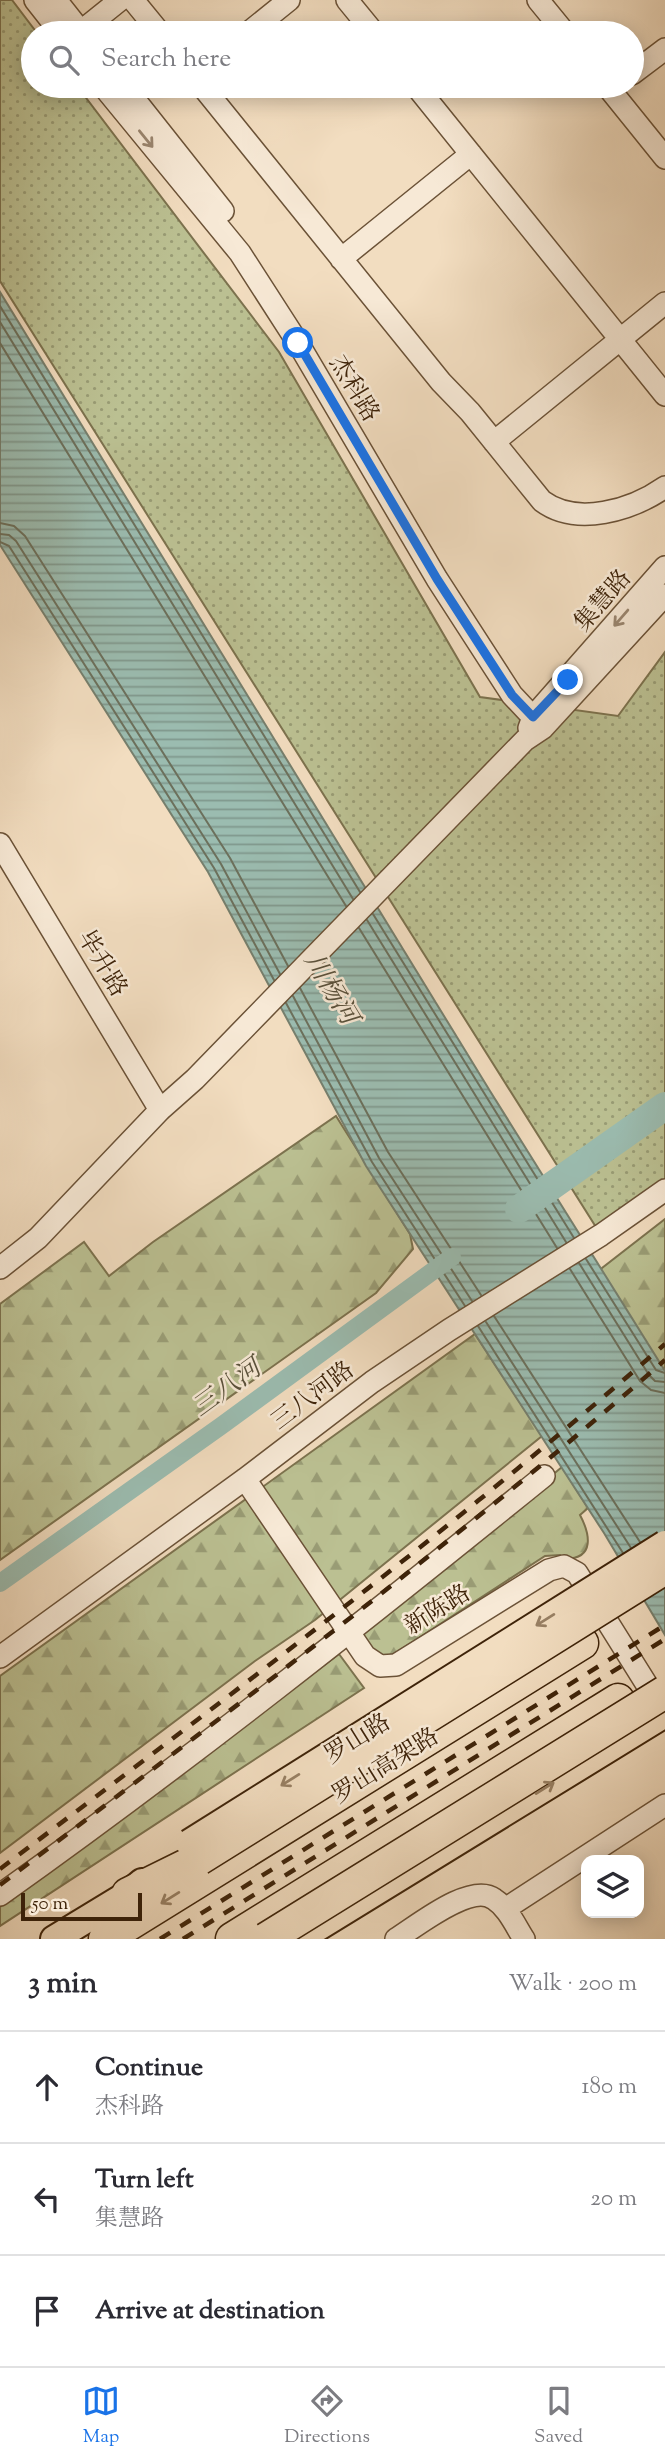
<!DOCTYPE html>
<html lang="en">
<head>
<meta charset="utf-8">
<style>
  :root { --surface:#fff; --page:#f7f7f7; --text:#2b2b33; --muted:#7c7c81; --line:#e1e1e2; --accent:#1a73e8 }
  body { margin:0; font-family:"Sorts Mill Goudy","Noto Serif SC",serif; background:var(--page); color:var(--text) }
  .controls { position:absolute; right:21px; bottom:21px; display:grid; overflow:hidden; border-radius:14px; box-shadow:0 4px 18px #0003 }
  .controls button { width:63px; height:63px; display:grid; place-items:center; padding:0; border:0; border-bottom:2px solid var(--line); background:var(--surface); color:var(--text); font:35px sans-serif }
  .scale { position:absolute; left:21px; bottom:18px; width:121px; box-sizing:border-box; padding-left:7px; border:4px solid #3e2309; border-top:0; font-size:19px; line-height:24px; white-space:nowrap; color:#3e2309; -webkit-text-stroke:5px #f7e9d6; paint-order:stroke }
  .stop { position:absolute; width:21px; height:21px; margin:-16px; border:5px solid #1a73e8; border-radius:50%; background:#fff }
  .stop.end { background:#1a73e8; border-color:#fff; box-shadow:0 2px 7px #0008 }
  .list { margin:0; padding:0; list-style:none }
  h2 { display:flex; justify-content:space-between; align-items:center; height:91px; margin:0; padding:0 28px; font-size:30px }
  h2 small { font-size:23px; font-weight:400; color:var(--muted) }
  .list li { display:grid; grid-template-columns:46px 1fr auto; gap:21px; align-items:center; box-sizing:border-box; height:112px; padding:0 28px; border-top:2px solid var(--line) }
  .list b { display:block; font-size:26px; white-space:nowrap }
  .list p { margin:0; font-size:23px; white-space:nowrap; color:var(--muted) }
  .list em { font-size:23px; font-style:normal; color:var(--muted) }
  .icon { flex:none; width:38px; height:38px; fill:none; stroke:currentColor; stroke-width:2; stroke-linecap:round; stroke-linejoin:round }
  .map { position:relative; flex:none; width:665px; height:1939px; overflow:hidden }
  .search { position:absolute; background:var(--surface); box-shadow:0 4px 18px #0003; left:21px; right:21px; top:21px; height:77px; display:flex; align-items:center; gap:18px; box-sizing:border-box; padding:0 24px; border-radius:38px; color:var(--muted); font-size:26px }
  .sheet { height:427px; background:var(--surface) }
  nav { display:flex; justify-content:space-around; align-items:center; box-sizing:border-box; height:98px; border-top:2px solid var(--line); background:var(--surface); font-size:19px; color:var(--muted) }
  nav a { display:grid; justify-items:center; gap:4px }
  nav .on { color:var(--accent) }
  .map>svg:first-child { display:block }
</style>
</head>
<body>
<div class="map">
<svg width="665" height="1939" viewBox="0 0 665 1939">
  <defs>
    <pattern id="forest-firs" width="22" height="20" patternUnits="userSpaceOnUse" patternTransform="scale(1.75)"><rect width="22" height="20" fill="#bbc092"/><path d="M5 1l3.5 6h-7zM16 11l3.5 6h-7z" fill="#999c75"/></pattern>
    <pattern id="park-dots" width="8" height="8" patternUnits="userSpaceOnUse" patternTransform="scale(1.75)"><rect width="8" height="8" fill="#bbc092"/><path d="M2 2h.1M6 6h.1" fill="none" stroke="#999c75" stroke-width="1.8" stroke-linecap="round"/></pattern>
    <pattern id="water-rules" width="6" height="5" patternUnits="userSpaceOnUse" patternTransform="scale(1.75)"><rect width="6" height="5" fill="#9bbcb0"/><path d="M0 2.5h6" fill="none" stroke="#80988d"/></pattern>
  </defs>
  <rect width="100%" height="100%" fill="#f2ddc0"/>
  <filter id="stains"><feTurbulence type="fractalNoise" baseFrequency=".00286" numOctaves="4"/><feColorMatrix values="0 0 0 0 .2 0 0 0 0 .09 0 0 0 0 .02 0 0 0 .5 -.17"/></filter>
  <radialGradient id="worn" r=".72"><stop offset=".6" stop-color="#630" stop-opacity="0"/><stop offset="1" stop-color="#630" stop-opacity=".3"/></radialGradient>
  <path fill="url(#forest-firs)" stroke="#7c724e" stroke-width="2" d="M 336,1116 L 410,1234 L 413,1249 L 376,1293 L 0,1560 L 0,1304 L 84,1242 L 109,1276 L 153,1242 Z
    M 665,1219 L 665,1382 L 593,1275 Z
    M 475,1334 L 542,1436 L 315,1620 L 255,1661 L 0,1853 L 0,1676 Z
    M 562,1467 L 588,1508 L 580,1515 C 590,1534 595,1558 566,1559 L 560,1555 L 545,1556 L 394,1654 L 383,1659 L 373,1653 L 359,1634 Z
    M 339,1654 L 364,1688 L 0,1926 L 0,1907 Z"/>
  <path fill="url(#park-dots)" stroke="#7c724e" stroke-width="2" d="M 0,0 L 12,0 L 37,33 L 33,33 L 33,86 L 77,86 L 279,352 L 480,697 L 618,716 L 665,652 L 665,1187 L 601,1235 L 0,281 Z"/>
  <path fill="url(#water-rules)" stroke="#767f6d" stroke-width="2" d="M 0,292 L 490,1091 L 665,1371 L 665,1635 L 604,1533 L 366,1166 L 208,872 L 0,545 Z"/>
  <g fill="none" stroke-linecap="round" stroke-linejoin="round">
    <path stroke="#6c705c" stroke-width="2" d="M 0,306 L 360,892
      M 0,322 L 353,899
      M 0,343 L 346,906
      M 0,523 L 14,526 L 25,536 L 230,858 L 288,966
      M 0,534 L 9,535 L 16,541 L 221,864 L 280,974
      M 0,542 L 9,546 L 214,868 L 274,980
      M 373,914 L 574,1238
      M 367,920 L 566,1242
      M 359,928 L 557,1248
      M 300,988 L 388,1152 L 481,1295
      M 293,996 L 379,1158 L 472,1301
      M 286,1003 L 372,1162 L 465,1306
      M 586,1259 L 656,1370 L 665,1373
      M 579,1263 L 649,1375 L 655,1381 L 665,1382
      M 570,1269 L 640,1381 L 651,1390 L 665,1393
      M 494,1316 L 640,1542
      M 486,1322 L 631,1548
      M 478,1326 L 623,1553"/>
    <path stroke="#9bbcb0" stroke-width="18" d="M 0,1583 L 221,1426 L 452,1257"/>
    <path stroke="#9bbcb0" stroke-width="28" d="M 519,1209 L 665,1106"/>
    <g stroke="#6b5237" stroke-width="24">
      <path id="minor" d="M 35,0 L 61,33
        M 56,0 L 82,33
        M 133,0 L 160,33
        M 347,0 L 374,33
        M 538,0 L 565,33
        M 79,33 L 120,0
        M 248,33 L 289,0
        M 632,74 L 665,49
        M 103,86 L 240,253 L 298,343 L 437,579 L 512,695 L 543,728
        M 124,86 L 223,211
        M 202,86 L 441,382 L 470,412 L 542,501 C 577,527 632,510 665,487
        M 416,86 L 665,395
        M 607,86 L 665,158
        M 341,259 L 471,154
        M 494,442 L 665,303
        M 529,728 L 533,717 L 665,567
        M 0,844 L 160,1110
        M 0,1268 L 38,1238 L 160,1110 L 195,1079 L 525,740 L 543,728 L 665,595
        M 245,1479 L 365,1656 L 380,1666 L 396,1665 L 549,1570 L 564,1566 L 577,1573 L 662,1709
        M 0,1657 L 245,1479 L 372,1382 L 449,1330 L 601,1235 L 665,1190
        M 0,1895 C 187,1762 366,1620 544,1476
        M 505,1909 L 665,1805
        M 396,1939 C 417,1926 471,1882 494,1899 C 508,1908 515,1925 524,1939"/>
    </g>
    <g stroke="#3e2309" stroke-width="30">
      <path id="major" d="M 54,1939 L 128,1894 L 142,1882
        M 299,1939 L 665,1714"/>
    </g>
    <g stroke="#3e2309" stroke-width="35">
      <path id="highway" d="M 128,1894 L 199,1859
        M 105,1939 L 582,1643
        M 232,1939 L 618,1700"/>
    </g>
    <use href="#minor" stroke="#f7e9d6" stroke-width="21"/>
    <use href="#major" stroke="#f2ddc0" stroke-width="26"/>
    <use href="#highway" stroke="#f2ddc0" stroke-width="32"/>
    <path stroke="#3e2309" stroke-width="4.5" stroke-dasharray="12 12" stroke-linecap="butt" d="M 0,1869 C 225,1699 452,1530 665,1344
      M 0,1885 C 225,1714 452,1546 665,1360
      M 160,1939 L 665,1625
      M 183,1939 L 665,1639"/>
    <g stroke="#3e2309" stroke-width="30" stroke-linecap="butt">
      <path id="major-bridge" d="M 189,1843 L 665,1544"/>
    </g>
    <g stroke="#3e2309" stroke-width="35" stroke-linecap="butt">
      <path id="highway-bridge" d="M 199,1859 L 665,1568
        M 266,1939 L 665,1692"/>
    </g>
    <use href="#major-bridge" stroke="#f2ddc0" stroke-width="26"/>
    <use href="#highway-bridge" stroke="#f2ddc0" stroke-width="32"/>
  </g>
  <defs><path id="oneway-shaft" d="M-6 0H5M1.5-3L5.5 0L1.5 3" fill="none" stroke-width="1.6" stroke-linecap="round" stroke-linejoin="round" transform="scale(1.75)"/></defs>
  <g stroke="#9a8670">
    <use href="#oneway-shaft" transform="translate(146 139) rotate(51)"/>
    <use href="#oneway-shaft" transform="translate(621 618) rotate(131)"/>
  </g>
  <g stroke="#988064">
    <use href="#oneway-shaft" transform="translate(545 1620) rotate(148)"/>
    <use href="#oneway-shaft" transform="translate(290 1780) rotate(148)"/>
    <use href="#oneway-shaft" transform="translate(545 1788) rotate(-32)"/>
    <use href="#oneway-shaft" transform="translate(170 1898) rotate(148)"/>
  </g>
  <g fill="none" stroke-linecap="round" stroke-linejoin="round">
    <path stroke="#1a73e8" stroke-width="9" d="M 298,343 L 437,579 L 512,695 L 533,717 L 568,680"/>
  </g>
  <g text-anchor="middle" stroke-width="5" stroke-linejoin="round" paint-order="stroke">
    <g font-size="24" fill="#3e2309" stroke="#f7e9d6">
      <text transform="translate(355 388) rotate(59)" y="8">杰科路</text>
      <text transform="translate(602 600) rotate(-49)" y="8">集慧路</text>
      <text transform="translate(103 963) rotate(59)" y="8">毕升路</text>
      <text transform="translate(312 1395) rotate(-37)" y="8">三八河路</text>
      <text transform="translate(437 1609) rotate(-32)" y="8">新陈路</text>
      <text transform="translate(357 1738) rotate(-32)" y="8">罗山路</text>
      <text transform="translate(385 1765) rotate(-32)" y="8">罗山高架路</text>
    </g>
    <g font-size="26" font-style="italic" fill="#5a513b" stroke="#f7e9d6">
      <text transform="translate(332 988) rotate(59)" y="9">川杨河</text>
      <text transform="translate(226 1387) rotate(-36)" y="9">三八河</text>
    </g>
  </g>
  <rect width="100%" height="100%" filter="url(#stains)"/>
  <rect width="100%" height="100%" fill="url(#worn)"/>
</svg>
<div class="controls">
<button><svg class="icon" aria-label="layers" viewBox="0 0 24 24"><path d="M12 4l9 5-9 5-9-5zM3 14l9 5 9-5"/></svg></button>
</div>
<div class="scale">50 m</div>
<div class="stop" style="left:298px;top:343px"></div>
<div class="stop end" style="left:568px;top:680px"></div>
<div class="search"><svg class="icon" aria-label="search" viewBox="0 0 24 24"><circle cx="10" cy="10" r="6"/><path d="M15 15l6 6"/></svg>Search here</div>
</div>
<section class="sheet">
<h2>3 min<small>Walk · 200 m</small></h2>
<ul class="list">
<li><svg class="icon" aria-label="ahead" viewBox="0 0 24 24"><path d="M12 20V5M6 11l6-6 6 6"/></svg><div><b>Continue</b><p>杰科路</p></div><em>180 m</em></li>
<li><svg class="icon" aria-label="left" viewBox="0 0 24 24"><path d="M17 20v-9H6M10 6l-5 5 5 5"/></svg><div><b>Turn left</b><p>集慧路</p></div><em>20 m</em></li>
<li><svg class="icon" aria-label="arrive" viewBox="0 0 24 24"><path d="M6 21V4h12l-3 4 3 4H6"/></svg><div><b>Arrive at destination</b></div></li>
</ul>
</section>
<nav>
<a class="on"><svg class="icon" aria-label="map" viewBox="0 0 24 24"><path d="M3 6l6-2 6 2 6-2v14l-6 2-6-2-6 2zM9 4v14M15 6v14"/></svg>Map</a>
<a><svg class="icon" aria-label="directions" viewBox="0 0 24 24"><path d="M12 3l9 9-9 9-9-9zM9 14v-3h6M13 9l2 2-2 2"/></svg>Directions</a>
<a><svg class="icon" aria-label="saved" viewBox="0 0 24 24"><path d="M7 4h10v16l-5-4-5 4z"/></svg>Saved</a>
</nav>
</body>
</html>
